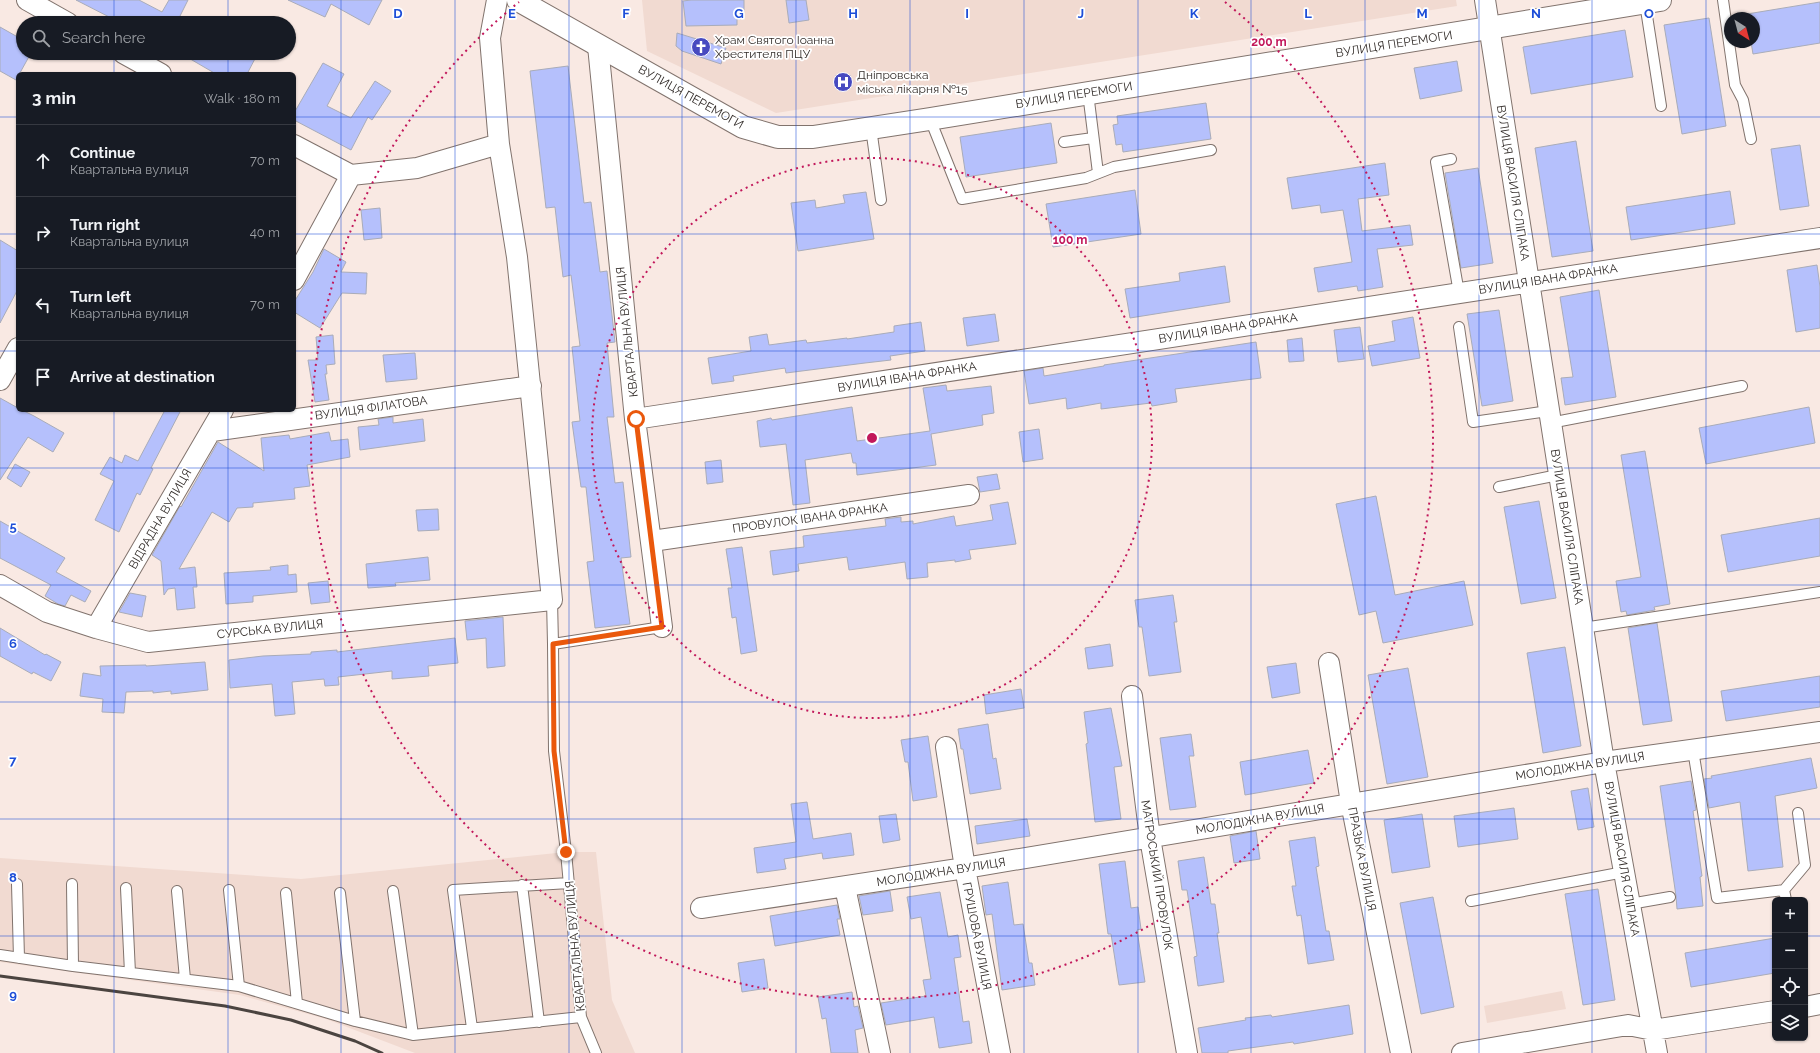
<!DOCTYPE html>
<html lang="en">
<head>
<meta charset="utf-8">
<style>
  :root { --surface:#171b24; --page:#242831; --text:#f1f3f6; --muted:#9ea1a6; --line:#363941 }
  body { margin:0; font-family:Raleway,sans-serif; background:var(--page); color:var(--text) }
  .controls { position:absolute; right:12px; bottom:12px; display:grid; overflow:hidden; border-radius:6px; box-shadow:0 1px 3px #0004 }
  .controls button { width:36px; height:36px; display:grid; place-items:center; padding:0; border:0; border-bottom:1px solid var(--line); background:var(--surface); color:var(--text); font:20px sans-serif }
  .compass { position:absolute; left:1724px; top:12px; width:36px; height:36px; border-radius:50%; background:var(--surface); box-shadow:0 1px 3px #0004; rotate:144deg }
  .stop { position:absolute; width:12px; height:12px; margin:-9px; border:3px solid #ea580c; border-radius:50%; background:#fff }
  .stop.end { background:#ea580c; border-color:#fff; box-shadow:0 1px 4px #0008 }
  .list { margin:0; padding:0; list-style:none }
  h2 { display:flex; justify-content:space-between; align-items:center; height:52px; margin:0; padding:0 16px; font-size:17px }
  h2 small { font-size:13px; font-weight:400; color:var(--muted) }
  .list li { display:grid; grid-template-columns:26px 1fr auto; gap:12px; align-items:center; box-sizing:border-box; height:72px; padding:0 16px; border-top:1px solid var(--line) }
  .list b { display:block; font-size:15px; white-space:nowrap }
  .list p { margin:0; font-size:13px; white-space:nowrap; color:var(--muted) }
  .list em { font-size:13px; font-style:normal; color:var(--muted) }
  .icon { flex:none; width:22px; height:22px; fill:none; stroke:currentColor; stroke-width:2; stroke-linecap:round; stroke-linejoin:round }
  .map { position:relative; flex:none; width:1820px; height:1053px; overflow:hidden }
  .search { position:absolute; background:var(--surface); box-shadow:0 1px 3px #0004; left:16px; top:16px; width:280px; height:44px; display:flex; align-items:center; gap:10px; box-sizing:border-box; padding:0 14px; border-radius:22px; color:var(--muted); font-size:15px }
  .panel { position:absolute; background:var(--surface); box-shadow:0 1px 3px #0004; left:16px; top:72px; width:280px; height:340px; border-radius:6px }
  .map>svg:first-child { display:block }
</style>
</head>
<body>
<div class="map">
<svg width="1820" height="1053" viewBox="0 0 1820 1053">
  <rect width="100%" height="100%" fill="#f9e9e3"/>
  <path fill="#f1dad1" d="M 642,0 L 1456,0 L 1457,6 L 776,113 L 647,51 Z
    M 566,852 L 596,852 L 612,1000 L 635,1053 L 415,1053 L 326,1019 L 240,995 L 0,962 L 0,858 L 301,879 Z
    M 1562,991 L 1566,1009 L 1487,1023 L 1484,1006 Z"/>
  <path fill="#b5c0fc" stroke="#a9acb9" d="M 76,0 L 139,0 L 162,12 L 169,0 L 188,0 L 178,20 L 184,23 L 121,23 Z
    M 288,0 L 382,0 L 369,25 L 331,4 L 325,17 Z
    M 691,0 L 744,0 L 744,19 L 737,19 L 737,25 L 686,26 L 683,1 Z
    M 786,0 L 806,0 L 809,20 L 789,23 Z
    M 1820,2 L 1820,43 L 1753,54 L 1751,42 L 1754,42 L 1754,18 L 1747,18 L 1747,14 Z
    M 1709,18 L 1726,126 L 1682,134 L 1664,25 Z
    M 0,27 L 23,40 L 23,53 L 31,53 L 16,80 L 0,71 Z
    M 1625,30 L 1633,77 L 1531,94 L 1523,47 Z
    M 677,33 L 726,48 L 721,64 L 682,51 L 676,46 Z
    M 180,53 L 258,53 L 247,74 L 216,74 Z
    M 1457,61 L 1462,91 L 1420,99 L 1414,68 Z
    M 323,63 L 344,74 L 327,106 L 351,118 L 375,81 L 391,91 L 372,120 L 368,117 L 351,150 L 294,120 L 294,113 Z
    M 568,66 L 584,203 L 591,202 L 600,272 L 607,271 L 615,342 L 607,343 L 614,417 L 607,417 L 615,483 L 623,482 L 631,557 L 621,558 L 630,624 L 595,628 L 587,562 L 594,561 L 586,487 L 581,487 L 572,422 L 580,421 L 572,347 L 580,346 L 571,275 L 563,277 L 555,207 L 546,208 L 530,71 Z
    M 1206,103 L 1211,139 L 1123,152 L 1122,144 L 1116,145 L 1113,125 L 1118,124 L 1117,116 Z
    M 1051,123 L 1057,163 L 966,177 L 960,137 Z
    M 1576,141 L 1593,251 L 1552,257 L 1535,148 Z
    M 1800,145 L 1809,206 L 1780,210 L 1771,149 Z
    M 1385,163 L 1389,195 L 1358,199 L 1362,231 L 1410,225 L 1413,245 L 1377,249 L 1383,287 L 1358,291 L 1357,286 L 1318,292 L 1314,268 L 1352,262 L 1343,210 L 1321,213 L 1320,205 L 1292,209 L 1287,178 Z
    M 1478,168 L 1493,263 L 1461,268 L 1445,173 Z
    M 1135,190 L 1141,234 L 1053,247 L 1046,204 Z
    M 1730,191 L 1735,224 L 1631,240 L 1626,207 Z
    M 866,192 L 874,239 L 798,251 L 791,203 L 815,200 L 816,208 L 845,203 L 843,195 Z
    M 380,208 L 382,238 L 364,240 L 361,210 Z
    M 0,240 L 18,251 L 18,289 L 0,323 Z
    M 324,249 L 346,262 L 341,272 L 367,273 L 366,294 L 342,293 L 320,328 L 294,312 L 294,302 L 313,272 Z
    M 1817,265 L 1820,287 L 1820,328 L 1796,332 L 1787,270 Z
    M 1225,266 L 1230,302 L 1130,318 L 1125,289 L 1180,281 L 1179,273 Z
    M 1599,290 L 1616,397 L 1565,405 L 1561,378 L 1573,377 L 1560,297 Z
    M 1499,310 L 1513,401 L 1482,406 L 1467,314 Z
    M 995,314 L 999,341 L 967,346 L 963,318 Z
    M 1413,317 L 1420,358 L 1372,366 L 1368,346 L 1395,341 L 1392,321 Z
    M 921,322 L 925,351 L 890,356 L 891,360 L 865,363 L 786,373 L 785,368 L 733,376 L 734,381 L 712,384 L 708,358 L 751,351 L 749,337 L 767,334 L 769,345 L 806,340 L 807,343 L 847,338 L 847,339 L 894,332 L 894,326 Z
    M 1360,327 L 1364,359 L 1338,362 L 1334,330 Z
    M 333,335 L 335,364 L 326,365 L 327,374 L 325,374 L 329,400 L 315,402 L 308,360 L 318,360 L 316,337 Z
    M 1302,338 L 1304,361 L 1289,362 L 1287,340 Z
    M 1256,342 L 1261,378 L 1175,389 L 1177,402 L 1152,406 L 1151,403 L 1101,409 L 1101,403 L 1067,409 L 1066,398 L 1029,404 L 1024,371 L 1043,368 L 1044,376 L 1104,366 L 1104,365 Z
    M 415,353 L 417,379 L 386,382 L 383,355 Z
    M 946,385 L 947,391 L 991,386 L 994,413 L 982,415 L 983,425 L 931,434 L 936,465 L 857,475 L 856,463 L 853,463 L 851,453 L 805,460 L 810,503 L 793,505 L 786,444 L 760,447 L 757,421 L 771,418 L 772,420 L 852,407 L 857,441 L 930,431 L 923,388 Z
    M 0,398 L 18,408 L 18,410 L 22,410 L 34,416 L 64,433 L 53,452 L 28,437 L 0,480 Z
    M 1809,407 L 1815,443 L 1706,464 L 1699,428 Z
    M 165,410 L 181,410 L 151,468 L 153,469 L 140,495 L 137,493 L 119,532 L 95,520 L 114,481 L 100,474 L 110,457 L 122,463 L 125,455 L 138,461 Z
    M 393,417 L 393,423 L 423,419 L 425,441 L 360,450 L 358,427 L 379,425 L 378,419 Z
    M 1039,429 L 1043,459 L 1023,462 L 1019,432 Z
    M 329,432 L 331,441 L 348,439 L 350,457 L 307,465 L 310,486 L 294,488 L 295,499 L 253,503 L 253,507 L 237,508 L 229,522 L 212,512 L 179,569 L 195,567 L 197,587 L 193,587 L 195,608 L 177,610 L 175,588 L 168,589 L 164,595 L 161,561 L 152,555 L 180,506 L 181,507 L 218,442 L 264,471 L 261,438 L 289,435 L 290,439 Z
    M 1645,451 L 1670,604 L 1654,607 L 1655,610 L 1627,615 L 1626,611 L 1621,612 L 1616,581 L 1641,577 L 1621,455 Z
    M 721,460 L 723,482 L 707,484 L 705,462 Z
    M 15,464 L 30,472 L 21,487 L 7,478 Z
    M 997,474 L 1000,489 L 980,492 L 977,477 Z
    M 1376,496 L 1395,595 L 1464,581 L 1473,625 L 1383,643 L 1376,611 L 1359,615 L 1336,504 Z
    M 1539,501 L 1556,598 L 1521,604 L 1504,507 Z
    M 1008,502 L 1016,544 L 969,550 L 971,559 L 955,562 L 955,560 L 927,563 L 928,577 L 907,579 L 905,562 L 849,570 L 847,557 L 798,564 L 799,571 L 773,575 L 770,551 L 804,547 L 803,536 L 886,526 L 885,519 L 901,517 L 901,522 L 913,521 L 913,524 L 954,516 L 956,526 L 993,520 L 990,505 Z
    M 438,509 L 439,530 L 418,531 L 416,510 Z
    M 1820,518 L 1820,556 L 1728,572 L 1721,535 Z
    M 0,521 L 65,558 L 56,572 L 91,591 L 85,602 L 71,595 L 65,606 L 58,604 L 45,596 L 51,585 L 0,558 Z
    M 742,547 L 757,651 L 741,654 L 736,617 L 732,618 L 728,588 L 732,588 L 726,549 Z
    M 428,557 L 430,580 L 395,583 L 396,586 L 368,588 L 366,564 Z
    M 288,565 L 288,575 L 296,574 L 297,592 L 253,596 L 253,602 L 226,604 L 224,573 L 271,570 L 270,567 Z
    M 328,581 L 330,602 L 311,604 L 308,583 Z
    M 130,593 L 146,596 L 142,617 L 119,612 Z
    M 1173,595 L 1177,622 L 1174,622 L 1181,672 L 1149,676 L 1142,627 L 1139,627 L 1135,600 Z
    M 503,617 L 505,666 L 487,668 L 486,638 L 467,640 L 465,621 Z
    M 1657,623 L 1672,721 L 1643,725 L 1628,628 Z
    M 0,628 L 45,655 L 46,654 L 61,662 L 51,681 L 33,672 L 32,674 L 0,656 Z
    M 455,638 L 458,663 L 428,666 L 429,676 L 392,679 L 392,671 L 338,677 L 339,685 L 325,686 L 324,679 L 292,682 L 295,714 L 275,716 L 272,684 L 230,688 L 229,660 L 263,656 L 311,654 L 311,652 L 337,650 L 337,652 Z
    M 1110,644 L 1113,666 L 1088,669 L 1085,648 Z
    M 1565,647 L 1581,746 L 1543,753 L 1527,653 Z
    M 205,662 L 208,690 L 171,694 L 171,691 L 153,693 L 153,691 L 126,692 L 124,713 L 102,712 L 103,699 L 80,696 L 83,673 L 101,676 L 100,666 L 146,665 L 146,666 Z
    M 1296,663 L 1300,693 L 1272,698 L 1267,667 Z
    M 1408,668 L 1428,777 L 1387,784 L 1368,675 Z
    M 1820,676 L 1820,707 L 1726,721 L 1721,691 Z
    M 1021,689 L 1024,708 L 986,714 L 984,695 Z
    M 1111,708 L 1122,766 L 1114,767 L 1121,819 L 1095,822 L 1086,744 L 1088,743 L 1084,712 Z
    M 988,724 L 993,759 L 996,758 L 1001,789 L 970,794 L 963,749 L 961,749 L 958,729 Z
    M 1191,734 L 1194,756 L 1189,756 L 1196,807 L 1170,810 L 1160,738 Z
    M 928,736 L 937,797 L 913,801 L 908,762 L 905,762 L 901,740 Z
    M 1308,750 L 1314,783 L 1245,795 L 1240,762 Z
    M 1811,758 L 1817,788 L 1775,796 L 1783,867 L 1748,871 L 1740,802 L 1709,808 L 1704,779 L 1712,778 L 1711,776 Z
    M 1691,781 L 1696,810 L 1693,811 L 1702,876 L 1700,877 L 1703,906 L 1677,909 L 1676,896 L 1660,786 Z
    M 1588,788 L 1594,827 L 1578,830 L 1571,791 Z
    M 807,802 L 813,839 L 851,833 L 854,855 L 823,859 L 822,853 L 784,859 L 786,869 L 757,873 L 754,848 L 796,842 L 791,804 Z
    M 1514,808 L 1518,839 L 1458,847 L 1454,816 Z
    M 896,814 L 900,840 L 883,843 L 879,816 Z
    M 1422,814 L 1430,867 L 1392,873 L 1384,820 Z
    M 1027,819 L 1030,836 L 977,844 L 975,826 Z
    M 1256,831 L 1260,859 L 1234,863 L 1230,836 Z
    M 1315,837 L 1319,866 L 1316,867 L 1326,931 L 1329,931 L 1334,960 L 1308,964 L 1301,915 L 1297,916 L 1292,886 L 1296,886 L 1289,841 Z
    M 1204,857 L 1211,904 L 1215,904 L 1219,933 L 1217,933 L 1224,982 L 1198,986 L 1194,957 L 1197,956 L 1187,890 L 1182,890 L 1178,861 Z
    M 1125,861 L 1131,908 L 1138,907 L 1141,929 L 1137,930 L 1145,982 L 1119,985 L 1111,934 L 1108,934 L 1099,864 Z
    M 1008,882 L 1014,925 L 1023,924 L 1029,963 L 1032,963 L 1035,985 L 1002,990 L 992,914 L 986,915 L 982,886 Z
    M 1598,889 L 1615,1000 L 1583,1005 L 1565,894 Z
    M 890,891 L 893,911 L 863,915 L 859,896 Z
    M 940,892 L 948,937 L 958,935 L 961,957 L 954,958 L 963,1022 L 969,1021 L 972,1043 L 939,1048 L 934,1017 L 886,1025 L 881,1003 L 926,996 L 923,980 L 931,979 L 921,917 L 911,919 L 907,897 Z
    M 1433,897 L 1454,1007 L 1421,1014 L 1400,903 Z
    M 837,905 L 840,919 L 837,919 L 840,935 L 775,946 L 770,916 Z
    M 1775,938 L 1775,973 L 1691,987 L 1685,953 Z
    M 764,959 L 768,988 L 742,992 L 738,963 Z
    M 852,992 L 854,1007 L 858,1006 L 863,1028 L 855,1030 L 858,1053 L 831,1053 L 826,1018 L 822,1019 L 818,997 Z
    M 1349,1005 L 1353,1034 L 1294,1044 L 1293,1042 L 1228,1051 L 1228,1053 L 1202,1053 L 1198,1028 L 1246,1020 L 1245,1018 L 1271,1015 L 1272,1017 Z"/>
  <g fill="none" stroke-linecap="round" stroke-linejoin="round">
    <g stroke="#81736d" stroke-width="12">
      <path id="lane" d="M 1723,0 L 1735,85 L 1743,100 L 1751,139
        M 1645,3 L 1661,106
        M 1088,93 L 1098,173
        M 930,119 L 962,199 L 1086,178 L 1114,167 L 1211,150
        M 871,128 L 881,200
        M 1064,142 L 1093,138
        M 1451,159 L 1436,162 L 1459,293
        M 1459,327 L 1473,422 L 1548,411
        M 1550,423 L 1742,386
        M 1499,487 L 1558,475
        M 552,600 L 553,644 L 662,627
        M 1583,628 L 1820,592
        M 553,644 L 554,751 L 566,852 L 581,1017 L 596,1053
        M 1693,750 L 1717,898 L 1784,890 L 1786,900
        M 17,884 L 19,958
        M 72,884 L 73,966
        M 522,885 L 539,1022
        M 126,888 L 130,973
        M 229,890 L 239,986
        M 1784,890 L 1805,865 L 1798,813
        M 177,891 L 185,979
        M 393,891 L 413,1035
        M 286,893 L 297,1003
        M 340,893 L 355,1021
        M 1471,901 L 1624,872
        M 1630,904 L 1670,897
        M 0,955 L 73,966 L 239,986 L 355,1021 L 413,1035 L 581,1017
        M 472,1028 L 453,890 L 569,883"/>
    </g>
    <g stroke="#81736d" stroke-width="22">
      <path id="street" d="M 27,0 L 68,23
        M 1485,0 L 1604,762 L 1657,1053
        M 598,46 L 635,419 L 662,627
        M 123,53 L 161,74
        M 294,145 L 351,175 L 417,168 L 499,144
        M 294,280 L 351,175
        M 0,380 L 18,348
        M 635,419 L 1820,238
        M 212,431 L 531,386
        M 652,541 L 969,495
        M 0,585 L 47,612 L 96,628 L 148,642 L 552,600 L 517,257 L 499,144 L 490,38 L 497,0
        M 96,628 L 223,410
        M 1329,663 L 1351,803 L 1401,1053
        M 1132,696 L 1150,838 L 1187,1053
        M 946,747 L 965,868 L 1000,1053
        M 845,887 L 880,1053
        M 701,908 L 965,868 L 1604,762 L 1820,732
        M 1805,1007 L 1820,1004
        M 1462,1053 L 1628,1025 L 1653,1030 L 1775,1011"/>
    </g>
    <g stroke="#81736d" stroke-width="24">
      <path id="secondary" d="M 518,0 L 743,127 L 778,137 L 813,137 L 930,119 L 1660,0"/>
    </g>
    <use href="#lane" stroke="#fff" stroke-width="10"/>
    <use href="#street" stroke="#fff" stroke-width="20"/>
    <use href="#secondary" stroke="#fff" stroke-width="22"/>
    <path stroke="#4b4440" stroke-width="3" d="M 0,976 L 225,1006 L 291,1020 L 355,1041 L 382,1053"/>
  </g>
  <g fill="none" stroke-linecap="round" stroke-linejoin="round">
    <path stroke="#ea580c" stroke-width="5" d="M 566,852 L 554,751 L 553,644 L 662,627 L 636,419"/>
  </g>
  <path fill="none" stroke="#1d4ed8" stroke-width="1" stroke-opacity="0.55" d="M 114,0 L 114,23M 228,0 L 228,23M 341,0 L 341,1053M 455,0 L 455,1053M 569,0 L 569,1053M 682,0 L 682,1053M 796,0 L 796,1053M 910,0 L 910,1053M 1024,0 L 1024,1053M 1138,0 L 1138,1053M 1251,0 L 1251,1053M 1365,0 L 1365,1053M 1479,0 L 1479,1053M 1592,0 L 1592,1053M 1706,0 L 1706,1053M 114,53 L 114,74M 228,53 L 228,74M 0,117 L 18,117M 294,117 L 1820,117M 0,234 L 18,234M 294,234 L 1820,234M 0,351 L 18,351M 294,351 L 1820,351M 114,410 L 114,1053M 228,410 L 228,1053M 0,468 L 1820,468M 0,585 L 1820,585M 0,702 L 1820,702M 0,819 L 1820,819M 0,936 L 1775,936M 1805,936 L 1820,936"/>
  <g fill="none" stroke="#c2185b" stroke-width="2" stroke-dasharray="2 4">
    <circle cx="872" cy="438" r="280"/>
    <path d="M1225 2A561 561 0 1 1 519 2"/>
  </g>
  <defs>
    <g id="church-disc" transform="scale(1)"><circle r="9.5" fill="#474ac0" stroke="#fff"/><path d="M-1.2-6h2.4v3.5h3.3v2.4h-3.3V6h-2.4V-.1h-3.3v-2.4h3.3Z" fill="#fff"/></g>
    <g id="hospital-disc" transform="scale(1)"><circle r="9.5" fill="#474ac0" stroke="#fff"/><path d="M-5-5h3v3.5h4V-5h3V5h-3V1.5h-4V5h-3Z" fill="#fff"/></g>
  </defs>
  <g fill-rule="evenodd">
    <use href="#church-disc" x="701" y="47"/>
    <use href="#hospital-disc" x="843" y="82"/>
  </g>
  <g text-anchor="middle" stroke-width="3.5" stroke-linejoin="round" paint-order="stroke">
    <g font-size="12" fill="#332d2a" stroke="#fff" text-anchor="start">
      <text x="715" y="44">Храм Святого Іоанна<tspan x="715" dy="14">Хрестителя ПЦУ</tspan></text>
      <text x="857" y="79">Дніпровська<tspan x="857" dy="14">міська лікарня №15</tspan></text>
    </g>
    <g font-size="12" fill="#332d2a" stroke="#fff">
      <text transform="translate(1394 44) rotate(-9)" y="4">ВУЛИЦЯ ПЕРЕМОГИ</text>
      <text transform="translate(1074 95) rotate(-9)" y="4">ВУЛИЦЯ ПЕРЕМОГИ</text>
      <text transform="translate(691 97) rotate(29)" y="4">ВУЛИЦЯ ПЕРЕМОГИ</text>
      <text transform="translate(1513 183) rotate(81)" y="4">ВУЛИЦЯ ВАСИЛЯ СЛІПАКА</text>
      <text transform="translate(1548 279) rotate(-9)" y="4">ВУЛИЦЯ ІВАНА ФРАНКА</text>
      <text transform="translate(1228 328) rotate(-9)" y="4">ВУЛИЦЯ ІВАНА ФРАНКА</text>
      <text transform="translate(627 332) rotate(-96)" y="4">КВАРТАЛЬНА ВУЛИЦЯ</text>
      <text transform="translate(907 377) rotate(-9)" y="4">ВУЛИЦЯ ІВАНА ФРАНКА</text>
      <text transform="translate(371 408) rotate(-8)" y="4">ВУЛИЦЯ ФІЛАТОВА</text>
      <text transform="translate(810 518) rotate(-8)" y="4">ПРОВУЛОК ІВАНА ФРАНКА</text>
      <text transform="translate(160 519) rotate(-60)" y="4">ВІДРАДНА ВУЛИЦЯ</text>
      <text transform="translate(1567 527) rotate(81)" y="4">ВУЛИЦЯ ВАСИЛЯ СЛІПАКА</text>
      <text transform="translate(270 629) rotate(-6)" y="4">СУРСЬКА ВУЛИЦЯ</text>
      <text transform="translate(1580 766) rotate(-9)" y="4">МОЛОДІЖНА ВУЛИЦЯ</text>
      <text transform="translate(1260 819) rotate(-10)" y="4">МОЛОДІЖНА ВУЛИЦЯ</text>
      <text transform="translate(1362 859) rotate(79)" y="4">ПРАЗЬКА ВУЛИЦЯ</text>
      <text transform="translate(1622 859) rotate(80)" y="4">ВУЛИЦЯ ВАСИЛЯ СЛІПАКА</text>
      <text transform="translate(941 872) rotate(-9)" y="4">МОЛОДІЖНА ВУЛИЦЯ</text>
      <text transform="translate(1157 875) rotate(81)" y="4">МАТРОСЬКИЙ ПРОВУЛОК</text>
      <text transform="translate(977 936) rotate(79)" y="4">ГРУШОВА ВУЛИЦЯ</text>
      <text transform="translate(575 946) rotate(-95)" y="4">КВАРТАЛЬНА ВУЛИЦЯ</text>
    </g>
  </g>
  <g font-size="13" text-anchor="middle" font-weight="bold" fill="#1d4ed8" stroke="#fff" stroke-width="3.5" stroke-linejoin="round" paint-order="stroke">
    <text x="398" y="18">D</text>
    <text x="512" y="18">E</text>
    <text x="626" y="18">F</text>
    <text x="739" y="18">G</text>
    <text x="853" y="18">H</text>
    <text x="967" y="18">I</text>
    <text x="1081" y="18">J</text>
    <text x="1194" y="18">K</text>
    <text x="1308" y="18">L</text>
    <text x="1422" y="18">M</text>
    <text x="1536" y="18">N</text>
    <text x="1649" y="18">O</text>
    <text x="13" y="531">5</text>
    <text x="13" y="648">6</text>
    <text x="13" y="765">7</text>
    <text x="13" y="882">8</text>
    <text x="13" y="999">9</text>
  </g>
  <circle cx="872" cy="438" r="6" fill="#c2185b" stroke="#fff" stroke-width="2"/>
  <g font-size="12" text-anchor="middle" font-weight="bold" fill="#c2185b" stroke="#fff" stroke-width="3.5" stroke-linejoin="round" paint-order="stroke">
    <text x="1269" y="46">200 m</text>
    <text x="1070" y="244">100 m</text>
  </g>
</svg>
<div class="controls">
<button>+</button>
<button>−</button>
<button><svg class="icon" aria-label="locate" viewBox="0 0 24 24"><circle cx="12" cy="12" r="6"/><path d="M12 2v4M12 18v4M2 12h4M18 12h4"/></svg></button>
<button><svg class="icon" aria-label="layers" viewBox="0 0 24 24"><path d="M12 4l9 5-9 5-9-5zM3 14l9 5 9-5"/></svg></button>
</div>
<svg class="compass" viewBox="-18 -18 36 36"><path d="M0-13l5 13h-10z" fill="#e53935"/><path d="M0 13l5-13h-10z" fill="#9ea1a6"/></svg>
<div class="stop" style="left:636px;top:419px"></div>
<div class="stop end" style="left:566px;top:852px"></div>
<div class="search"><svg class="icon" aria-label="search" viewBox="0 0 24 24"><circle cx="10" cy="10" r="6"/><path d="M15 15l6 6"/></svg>Search here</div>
<section class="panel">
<h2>3 min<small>Walk · 180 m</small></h2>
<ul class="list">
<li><svg class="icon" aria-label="ahead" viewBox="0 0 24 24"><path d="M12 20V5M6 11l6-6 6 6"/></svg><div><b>Continue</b><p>Квартальна вулиця</p></div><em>70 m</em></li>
<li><svg class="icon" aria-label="right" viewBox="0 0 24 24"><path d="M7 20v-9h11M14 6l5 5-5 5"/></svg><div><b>Turn right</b><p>Квартальна вулиця</p></div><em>40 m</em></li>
<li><svg class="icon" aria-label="left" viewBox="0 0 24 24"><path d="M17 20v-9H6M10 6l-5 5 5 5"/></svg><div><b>Turn left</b><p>Квартальна вулиця</p></div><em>70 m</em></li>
<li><svg class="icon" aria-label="arrive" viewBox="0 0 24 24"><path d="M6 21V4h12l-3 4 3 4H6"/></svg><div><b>Arrive at destination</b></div></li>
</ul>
</section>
</div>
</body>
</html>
